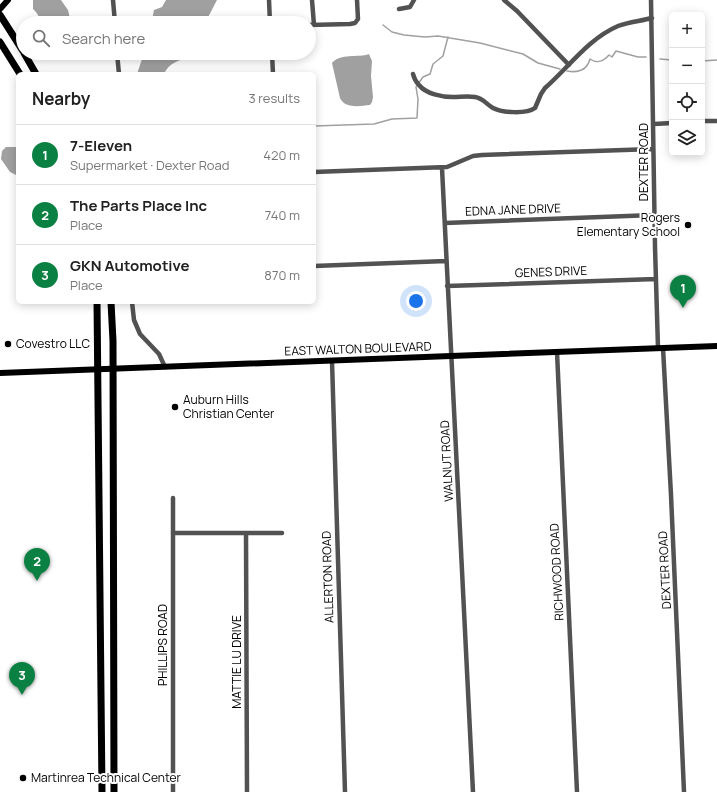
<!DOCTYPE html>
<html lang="en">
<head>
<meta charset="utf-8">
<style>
  :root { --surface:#fff; --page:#f6f6f6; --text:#222; --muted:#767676; --line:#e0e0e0; --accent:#0b8043 }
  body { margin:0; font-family:Manrope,sans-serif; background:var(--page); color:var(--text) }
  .controls { position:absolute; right:12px; top:12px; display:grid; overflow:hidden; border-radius:6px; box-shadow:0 2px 10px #0003 }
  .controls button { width:36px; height:36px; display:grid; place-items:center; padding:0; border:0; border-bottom:1px solid var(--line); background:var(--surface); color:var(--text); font:20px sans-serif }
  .you { position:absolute; left:416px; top:301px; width:14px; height:14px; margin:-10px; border:3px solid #fff; border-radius:50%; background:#1a73e8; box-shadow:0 0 0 6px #1a73e833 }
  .badge { display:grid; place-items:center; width:26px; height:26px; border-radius:50%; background:var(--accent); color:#fff; font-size:13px; font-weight:700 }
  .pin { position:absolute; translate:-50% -33px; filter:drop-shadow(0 1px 2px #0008) }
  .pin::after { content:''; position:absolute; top:21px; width:14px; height:12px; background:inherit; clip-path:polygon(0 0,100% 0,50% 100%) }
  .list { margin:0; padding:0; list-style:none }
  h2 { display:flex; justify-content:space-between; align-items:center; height:52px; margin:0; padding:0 16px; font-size:17px }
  h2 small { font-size:13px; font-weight:400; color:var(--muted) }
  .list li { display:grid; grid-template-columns:26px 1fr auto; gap:12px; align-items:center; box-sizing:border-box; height:60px; padding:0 16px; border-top:1px solid var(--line) }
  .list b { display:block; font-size:15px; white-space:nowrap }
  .list p { margin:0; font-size:13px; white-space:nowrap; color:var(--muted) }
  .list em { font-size:13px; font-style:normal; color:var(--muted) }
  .icon { flex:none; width:22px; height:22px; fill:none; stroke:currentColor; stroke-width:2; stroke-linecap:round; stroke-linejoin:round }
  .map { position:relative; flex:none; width:717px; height:792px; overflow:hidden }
  .search { position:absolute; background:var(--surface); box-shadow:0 2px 10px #0003; left:16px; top:16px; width:300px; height:44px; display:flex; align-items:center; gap:10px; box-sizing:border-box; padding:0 14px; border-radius:22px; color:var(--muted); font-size:15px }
  .panel { position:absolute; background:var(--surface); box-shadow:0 2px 10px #0003; left:16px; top:72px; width:300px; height:232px; border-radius:6px }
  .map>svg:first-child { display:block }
</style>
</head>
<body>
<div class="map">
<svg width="717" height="792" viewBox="0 0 717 792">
  <rect width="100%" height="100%" fill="#fff"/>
  <path fill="#a0a0a0" d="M 33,0 L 61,0 L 68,10 L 71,23 L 39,23 C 40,16 37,13 33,9 Z
    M 166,0 L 217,0 L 205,23 L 147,23 L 152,20 L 154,10 L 162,7 Z
    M 144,53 L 193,53 C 183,62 171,59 164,74 L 137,74 Z
    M 369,54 L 372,61 L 371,76 L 373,97 L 372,102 L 370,105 C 360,106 345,109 340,98 L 332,63 C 340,53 358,58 369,54 Z
    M 6,147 L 18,147 L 18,176 L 10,172 L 1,159 L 2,151 Z"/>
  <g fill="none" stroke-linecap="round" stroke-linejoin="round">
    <path stroke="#a0a0a0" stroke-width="1.5" d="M 383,25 L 392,32 L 404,35 L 425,37 L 438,36 L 480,43 L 523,54 L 538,63 L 560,69
      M 660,59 L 672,60
      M 702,61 L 717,60
      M 567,71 C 578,73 587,70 590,59 C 597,64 604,61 609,55 L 612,57 L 616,51 L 638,57 L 646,57
      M 314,126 L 374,124 L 392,119 L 417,118 L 418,99 L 416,87 L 423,77 L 430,74 L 433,64 L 443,56 L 448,37"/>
    <path stroke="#525252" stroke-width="4.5" d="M 113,0 L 115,23
      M 269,0 L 270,23
      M 312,0 L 314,25
      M 504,0 L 517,11 L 569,65
      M 651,0 L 655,247 L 658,348
      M 399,9 L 410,7 L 414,0
      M 219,23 L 220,23
      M 309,25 L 350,24 L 355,23 L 358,19 L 357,0
      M 117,53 L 119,74
      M 272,53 L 273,74
      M 413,74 C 414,78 416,82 419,85 C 426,94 442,97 453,97 C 460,97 468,96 475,97 C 483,98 486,104 493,108 C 502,113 527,114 535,108 L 541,94 L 545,88 C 569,67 588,39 618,26 C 628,22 641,21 652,18
      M 702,121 L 717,121
      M 654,124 L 672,123
      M 442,168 L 473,792
      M 314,172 L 447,167 L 473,156 L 482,155 L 653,149
      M 445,223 L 654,215
      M 314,266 L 446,261
      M 447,286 L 656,279
      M 132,302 L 134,320 L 140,334 L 159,354 L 165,367
      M 663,348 L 671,495 L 684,792
      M 557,352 L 577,792
      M 332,361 L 345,792
      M 173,498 L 173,792
      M 173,533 L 282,533
      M 246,533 L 247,792"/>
    <path stroke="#000" stroke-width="6" d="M 0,9 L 8,0
      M 0,373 L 717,346"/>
    <path stroke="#000" stroke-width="7" d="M 0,15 L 23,51
      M 0,42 L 20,74
      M 24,53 L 36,74
      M 97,302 L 102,792
      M 111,302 L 113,341 L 114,792"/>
  </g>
  <g fill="#000" stroke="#fff" stroke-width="1.5">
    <circle cx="688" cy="225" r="4"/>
    <circle cx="8" cy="344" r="4"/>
    <circle cx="175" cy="407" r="4"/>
    <circle cx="23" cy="778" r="4"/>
  </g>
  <g text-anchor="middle" stroke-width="4" stroke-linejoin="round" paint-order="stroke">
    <g font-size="12" fill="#000" stroke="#fff">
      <text transform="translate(644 162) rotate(-90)" y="4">DEXTER ROAD</text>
      <text transform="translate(513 210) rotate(-2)" y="4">EDNA JANE DRIVE</text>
      <text transform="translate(551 272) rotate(-2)" y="4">GENES DRIVE</text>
      <text transform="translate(358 349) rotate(-2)" y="4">EAST WALTON BOULEVARD</text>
      <text transform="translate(447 461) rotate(-93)" y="4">WALNUT ROAD</text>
      <text transform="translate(665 570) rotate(-93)" y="4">DEXTER ROAD</text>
      <text transform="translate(557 572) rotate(-93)" y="4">RICHWOOD ROAD</text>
      <text transform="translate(328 577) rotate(-92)" y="4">ALLERTON ROAD</text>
      <text transform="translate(163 645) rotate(-90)" y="4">PHILLIPS ROAD</text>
      <text transform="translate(237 662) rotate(-90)" y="4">MATTIE LU DRIVE</text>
    </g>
    <g font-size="12" fill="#000" stroke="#fff" text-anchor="start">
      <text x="680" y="222" text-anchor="end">Rogers<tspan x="680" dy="14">Elementary School</tspan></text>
      <text x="16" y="348">Covestro LLC</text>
      <text x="183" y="404">Auburn Hills<tspan x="183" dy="14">Christian Center</tspan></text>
      <text x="31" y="782">Martinrea Technical Center</text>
    </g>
  </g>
</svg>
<div class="controls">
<button>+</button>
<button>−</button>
<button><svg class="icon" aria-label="locate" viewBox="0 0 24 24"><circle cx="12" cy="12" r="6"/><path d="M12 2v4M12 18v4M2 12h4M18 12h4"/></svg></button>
<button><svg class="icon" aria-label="layers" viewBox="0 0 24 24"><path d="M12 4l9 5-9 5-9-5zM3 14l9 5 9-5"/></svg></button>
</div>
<div class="you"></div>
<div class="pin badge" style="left:683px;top:308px">1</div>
<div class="pin badge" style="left:37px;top:581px">2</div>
<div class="pin badge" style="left:22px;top:695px">3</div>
<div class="search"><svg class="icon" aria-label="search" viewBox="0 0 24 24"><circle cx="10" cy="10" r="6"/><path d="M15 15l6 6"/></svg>Search here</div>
<section class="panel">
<h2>Nearby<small>3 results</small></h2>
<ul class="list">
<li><span class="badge">1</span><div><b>7-Eleven</b><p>Supermarket · Dexter Road</p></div><em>420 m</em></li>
<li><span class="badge">2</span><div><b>The Parts Place Inc</b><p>Place</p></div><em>740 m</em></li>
<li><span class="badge">3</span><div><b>GKN Automotive</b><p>Place</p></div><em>870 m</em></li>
</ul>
</section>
</div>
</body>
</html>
